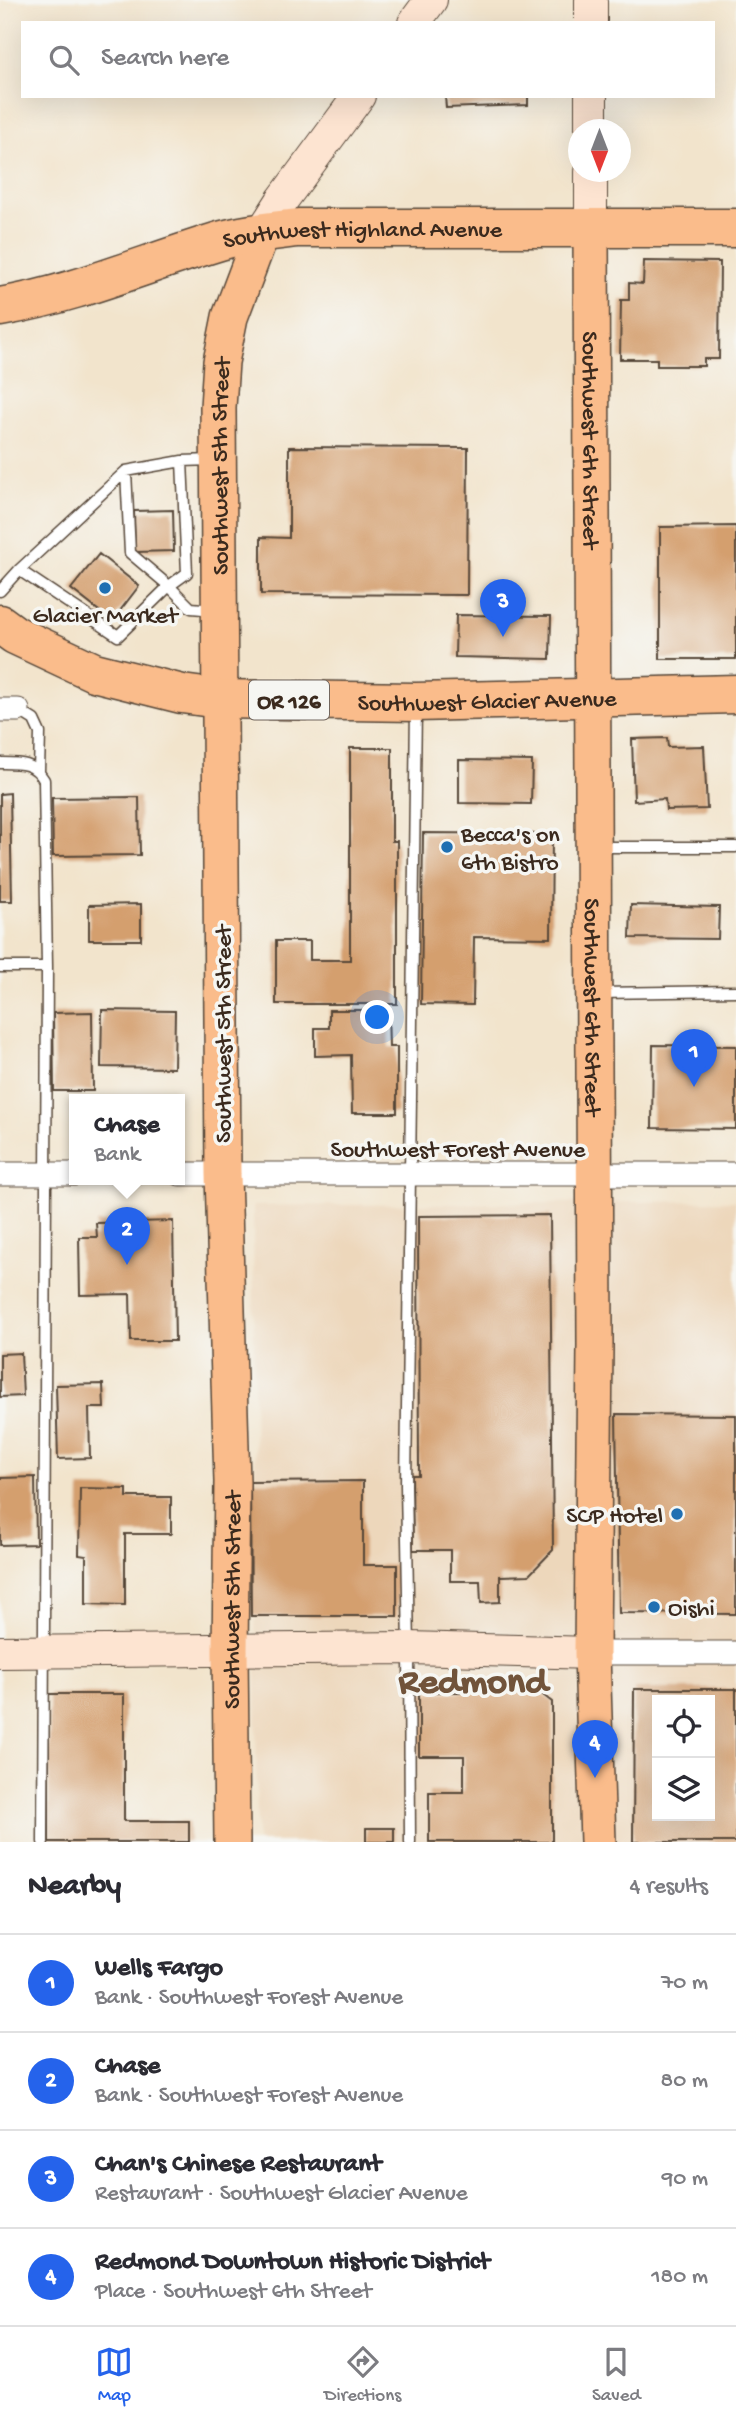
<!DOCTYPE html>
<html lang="en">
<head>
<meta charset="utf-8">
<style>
  :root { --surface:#fff; --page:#f2f2f3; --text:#2b2b33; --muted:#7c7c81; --line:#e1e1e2; --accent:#2563eb }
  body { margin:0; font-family:"Gochi Hand",sans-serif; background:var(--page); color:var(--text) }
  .controls { position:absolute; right:21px; bottom:21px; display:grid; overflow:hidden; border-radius:0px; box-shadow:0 7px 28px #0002 }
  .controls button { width:63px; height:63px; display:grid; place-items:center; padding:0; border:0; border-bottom:2px solid var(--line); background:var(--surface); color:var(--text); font:35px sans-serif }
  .compass { position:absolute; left:568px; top:119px; width:63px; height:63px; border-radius:50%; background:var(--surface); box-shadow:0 7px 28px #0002; rotate:180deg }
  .you { position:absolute; left:378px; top:1018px; width:24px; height:24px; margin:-18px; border:5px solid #fff; border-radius:50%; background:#1a73e8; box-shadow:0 0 0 10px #1a73e833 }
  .badge { display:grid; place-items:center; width:46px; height:46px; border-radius:50%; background:var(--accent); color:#fff; font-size:23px; font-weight:700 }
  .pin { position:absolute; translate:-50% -58px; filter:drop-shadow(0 2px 4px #0008) }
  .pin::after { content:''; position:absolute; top:37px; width:24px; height:21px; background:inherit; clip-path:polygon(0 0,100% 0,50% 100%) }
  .popup { position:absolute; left:69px; top:1094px; width:116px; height:91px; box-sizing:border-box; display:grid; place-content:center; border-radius:0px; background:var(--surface); filter:drop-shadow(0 2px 5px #0005); font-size:23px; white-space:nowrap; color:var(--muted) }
  .popup b { font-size:26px; color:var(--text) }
  .popup::after { content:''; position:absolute; left:50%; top:100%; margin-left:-14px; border:14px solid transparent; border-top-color:var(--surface) }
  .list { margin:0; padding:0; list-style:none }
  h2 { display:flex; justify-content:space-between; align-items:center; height:91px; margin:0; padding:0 28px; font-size:30px }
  h2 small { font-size:23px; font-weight:400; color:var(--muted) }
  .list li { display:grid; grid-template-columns:46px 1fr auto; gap:21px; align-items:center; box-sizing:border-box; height:98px; padding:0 28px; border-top:2px solid var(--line) }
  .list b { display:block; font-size:26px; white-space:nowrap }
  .list p { margin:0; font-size:23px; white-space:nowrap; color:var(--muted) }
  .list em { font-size:23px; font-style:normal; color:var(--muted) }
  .icon { flex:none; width:38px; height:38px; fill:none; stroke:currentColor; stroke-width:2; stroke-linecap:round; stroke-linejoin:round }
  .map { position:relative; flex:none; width:736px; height:1842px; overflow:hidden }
  .search { position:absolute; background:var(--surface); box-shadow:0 7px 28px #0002; left:21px; right:21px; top:21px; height:77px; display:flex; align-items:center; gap:18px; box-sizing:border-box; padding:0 24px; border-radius:0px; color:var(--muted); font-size:26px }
  .sheet { height:483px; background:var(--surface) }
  nav { display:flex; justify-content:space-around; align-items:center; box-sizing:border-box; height:98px; border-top:2px solid var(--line); background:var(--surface); font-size:19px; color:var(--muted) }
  nav a { display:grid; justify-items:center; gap:4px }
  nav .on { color:var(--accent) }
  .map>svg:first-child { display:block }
</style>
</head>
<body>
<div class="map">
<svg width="736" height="1842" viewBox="0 0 736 1842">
  <rect width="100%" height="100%" fill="#f6f6f2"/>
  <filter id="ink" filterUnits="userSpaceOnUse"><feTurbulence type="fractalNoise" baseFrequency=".0143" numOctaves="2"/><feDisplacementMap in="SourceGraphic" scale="14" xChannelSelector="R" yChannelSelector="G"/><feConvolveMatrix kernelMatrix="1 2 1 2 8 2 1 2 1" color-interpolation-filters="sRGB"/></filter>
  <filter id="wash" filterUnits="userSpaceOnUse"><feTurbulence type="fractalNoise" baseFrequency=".00686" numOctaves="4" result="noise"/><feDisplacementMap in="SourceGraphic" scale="28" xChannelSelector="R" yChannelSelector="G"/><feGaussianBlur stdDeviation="1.57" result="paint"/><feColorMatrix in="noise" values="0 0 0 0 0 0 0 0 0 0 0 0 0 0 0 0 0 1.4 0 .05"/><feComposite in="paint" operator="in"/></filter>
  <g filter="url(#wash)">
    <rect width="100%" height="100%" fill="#f2e4cc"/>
    <path fill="#edd7bb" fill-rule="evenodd" d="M 736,1201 L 736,1842 L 257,1842 L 253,1206 ZM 657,1700 L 710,1700 L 710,1816 L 657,1816 Z"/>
    <g id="blocks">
      <path fill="#d49f6e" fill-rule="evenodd" d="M 445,96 L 528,96 L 528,105 L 446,108 Z
        M 644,261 L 720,262 L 719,359 L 704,359 L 704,366 L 657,366 L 657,359 L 620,359 L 621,300 L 629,300 L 629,283 L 643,284 Z
        M 289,447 L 468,448 L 467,595 L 261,594 L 261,537 L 289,538 Z
        M 173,510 L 174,551 L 135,552 L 134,511 Z
        M 736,526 L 736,659 L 660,659 L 660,527 Z
        M 99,554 L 139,586 L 112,621 L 71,589 Z
        M 456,615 L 551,616 L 550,659 L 455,657 Z
        M 667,738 L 668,747 L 704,746 L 707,809 L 666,810 L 665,799 L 634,801 L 632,739 Z
        M 350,748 L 392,748 L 392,841 L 397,841 L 397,1004 L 276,1004 L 276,941 L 310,941 L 310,960 L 350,960 Z
        M 459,760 L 532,761 L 531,804 L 459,803 Z
        M 10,793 L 12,901 L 0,901 L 0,794 Z
        M 139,797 L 140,855 L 53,856 L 52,798 Z
        M 423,833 L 552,834 L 551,938 L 474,937 L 473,1005 L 421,1004 Z
        M 141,904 L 141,940 L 89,940 L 89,905 Z
        M 631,905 L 719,907 L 718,939 L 630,938 Z
        M 102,1010 L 175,1011 L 174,1068 L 101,1067 Z
        M 329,1010 L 388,1010 L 389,1047 L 397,1047 L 397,1113 L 352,1113 L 351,1055 L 315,1056 L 315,1028 L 329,1028 Z
        M 92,1012 L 93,1091 L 54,1091 L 53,1013 Z
        M 653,1045 L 736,1046 L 736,1129 L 652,1128 Z
        M 550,1215 L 553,1550 L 529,1575 L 500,1576 L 500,1602 L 481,1603 L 480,1581 L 450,1581 L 450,1550 L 413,1550 L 412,1475 L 419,1475 L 418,1216 Z
        M 173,1221 L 175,1341 L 131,1341 L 130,1294 L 80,1295 L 79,1237 L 97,1237 L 96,1223 Z
        M 21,1353 L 23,1396 L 0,1397 L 0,1354 Z
        M 103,1384 L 104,1408 L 89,1408 L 90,1458 L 58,1459 L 56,1385 Z
        M 616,1414 L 736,1415 L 736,1614 L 619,1613 Z
        M 35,1477 L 36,1544 L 0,1545 L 0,1478 Z
        M 363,1481 L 363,1565 L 397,1565 L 397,1616 L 251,1616 L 250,1482 Z
        M 80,1488 L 127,1489 L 127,1497 L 171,1497 L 171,1534 L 125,1534 L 125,1605 L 86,1604 L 86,1556 L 79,1555 Z
        M 634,1689 L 736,1689 L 736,1842 L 633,1842 ZM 657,1700 L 710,1700 L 710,1816 L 657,1816 Z
        M 419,1692 L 539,1692 L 552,1702 L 552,1842 L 429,1842 L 429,1792 L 464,1792 L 464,1756 L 419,1756 Z
        M 49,1694 L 124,1694 L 124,1821 L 189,1821 L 189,1842 L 49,1842 Z
        M 366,1828 L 394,1828 L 394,1842 L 366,1842 Z"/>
    </g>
  </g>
  <g filter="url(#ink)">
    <use href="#blocks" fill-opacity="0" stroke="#564638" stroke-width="2"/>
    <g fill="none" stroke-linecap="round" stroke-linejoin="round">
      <g stroke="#564638" stroke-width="13">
        <path id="lane" d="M 182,461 L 187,573 L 169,586 L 191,608 L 215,610
          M 126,471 L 130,553 L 169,586 L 118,636 L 19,570 L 126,471 L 182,461 L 213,460
          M 0,591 L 19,570
          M 18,710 L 34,720 L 40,733 L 39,771
          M 0,763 C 19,763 34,762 44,780 L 47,967 L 43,1842
          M 599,847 L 736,847
          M 0,967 L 47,967
          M 599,993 L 736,991
          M 410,1842 L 409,1648 L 406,1485 L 416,708"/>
      </g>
      <g stroke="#564638" stroke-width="25">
        <path id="street" d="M 0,710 L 18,710
          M 0,1174 L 74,1174
          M 180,1174 L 736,1174
          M 592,1653 L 736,1653"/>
      </g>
      <g stroke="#564638" stroke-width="34">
        <path id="secondary" d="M 414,23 L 431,0
          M 591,23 L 591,0
          M 591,96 L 591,130
          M 591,172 L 591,228
          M 262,232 L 283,199 L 359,96
          M 0,1652 L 409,1648 L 592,1653"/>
      </g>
      <g stroke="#564638" stroke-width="38">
        <g id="primary">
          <path id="s1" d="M 591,228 L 595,1345 L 592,1653 L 598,1842"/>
          <path id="s2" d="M 232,1842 L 230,1651 L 232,1482 L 223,1174 L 218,407 L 221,362 L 230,317 L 262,232"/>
        </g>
      </g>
      <g stroke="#564638" stroke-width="41">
        <g id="highway">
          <path id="s3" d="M 0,307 C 77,294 149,262 223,240 C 248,233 273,231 298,228 L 736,228"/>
          <path id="s4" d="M 0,624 L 15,635 L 94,672 L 182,694 L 219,699 L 416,702 L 736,694"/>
        </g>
      </g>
      <use href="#lane" stroke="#fff" stroke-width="10"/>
      <use href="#street" stroke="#fff" stroke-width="23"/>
      <use href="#secondary" stroke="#fde4d1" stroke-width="32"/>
      <use href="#primary" stroke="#fabc8b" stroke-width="35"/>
      <use href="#highway" stroke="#fabc8b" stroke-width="38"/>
    </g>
  </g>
  <g fill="#1f6fb2" stroke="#f6f6f2" stroke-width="2.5">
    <circle cx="105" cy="588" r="7"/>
    <circle cx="447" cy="847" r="7"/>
    <circle cx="677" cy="1514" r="7"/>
    <circle cx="654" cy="1607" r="7"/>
  </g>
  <g text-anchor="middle" stroke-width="7" stroke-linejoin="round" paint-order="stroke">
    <rect fill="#f6f6f2" stroke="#73675e" stroke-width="2" x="249" y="680.5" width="80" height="39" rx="5"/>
    <g font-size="23" font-weight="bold" fill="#3b2a1e">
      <text x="289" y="708">OR 126</text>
    </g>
    <g font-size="24" fill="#3b2a1e" stroke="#f6f6f2">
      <text dy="8" stroke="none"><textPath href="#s3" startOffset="373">Southwest Highland Avenue</textPath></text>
      <text dy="8" stroke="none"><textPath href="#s1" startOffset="212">Southwest 6th Street</textPath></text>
      <text dy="8" stroke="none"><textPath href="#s2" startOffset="1376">Southwest 5th Street</textPath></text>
      <text dy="8" stroke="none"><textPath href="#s4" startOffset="502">Southwest Glacier Avenue</textPath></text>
      <text dy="8" stroke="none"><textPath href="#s1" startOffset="779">Southwest 6th Street</textPath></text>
      <text transform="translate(222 1034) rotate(-90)" y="8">Southwest 5th Street</text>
      <text x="458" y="1156">Southwest Forest Avenue</text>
      <text dy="8" stroke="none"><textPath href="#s2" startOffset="242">Southwest 5th Street</textPath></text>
    </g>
    <g font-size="24" fill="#3b2a1e" stroke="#f6f6f2" text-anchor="start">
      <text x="105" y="622" text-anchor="middle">Glacier Market</text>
      <text x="461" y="841">Becca's on<tspan x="461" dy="28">6th Bistro</tspan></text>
      <text x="663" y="1522" text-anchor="end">SCP Hotel</text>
      <text x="668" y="1615">Oishi</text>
    </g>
    <g font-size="38" font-weight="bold" fill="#71533a" stroke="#f6f6f2">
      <text x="473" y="1691">Redmond</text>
    </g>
  </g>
</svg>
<div class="controls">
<button><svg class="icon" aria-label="locate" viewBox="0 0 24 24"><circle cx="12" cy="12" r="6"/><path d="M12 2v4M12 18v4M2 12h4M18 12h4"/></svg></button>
<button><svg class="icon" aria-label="layers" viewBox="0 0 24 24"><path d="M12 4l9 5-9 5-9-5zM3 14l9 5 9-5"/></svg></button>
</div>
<svg class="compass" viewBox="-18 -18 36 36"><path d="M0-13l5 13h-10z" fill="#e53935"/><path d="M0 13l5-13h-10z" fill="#7c7c81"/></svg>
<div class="you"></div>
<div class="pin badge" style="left:694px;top:1087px">1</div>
<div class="pin badge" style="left:127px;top:1265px">2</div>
<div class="popup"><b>Chase</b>Bank</div>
<div class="pin badge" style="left:503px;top:637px">3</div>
<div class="pin badge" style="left:595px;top:1778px">4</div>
<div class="search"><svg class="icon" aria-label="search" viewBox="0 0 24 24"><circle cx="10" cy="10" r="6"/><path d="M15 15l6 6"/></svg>Search here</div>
</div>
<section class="sheet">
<h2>Nearby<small>4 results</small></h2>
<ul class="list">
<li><span class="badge">1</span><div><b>Wells Fargo</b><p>Bank · Southwest Forest Avenue</p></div><em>70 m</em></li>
<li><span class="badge">2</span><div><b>Chase</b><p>Bank · Southwest Forest Avenue</p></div><em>80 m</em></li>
<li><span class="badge">3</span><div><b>Chan's Chinese Restaurant</b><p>Restaurant · Southwest Glacier Avenue</p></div><em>90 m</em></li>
<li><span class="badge">4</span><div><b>Redmond Downtown Historic District</b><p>Place · Southwest 6th Street</p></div><em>180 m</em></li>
</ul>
</section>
<nav>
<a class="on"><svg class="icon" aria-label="map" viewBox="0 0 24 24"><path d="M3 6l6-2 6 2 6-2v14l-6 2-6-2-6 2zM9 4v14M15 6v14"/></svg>Map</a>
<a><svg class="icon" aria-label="directions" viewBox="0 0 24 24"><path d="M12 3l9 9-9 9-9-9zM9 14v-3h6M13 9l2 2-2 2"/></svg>Directions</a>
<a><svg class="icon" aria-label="saved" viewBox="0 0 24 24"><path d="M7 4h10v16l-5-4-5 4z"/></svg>Saved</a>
</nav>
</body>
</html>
